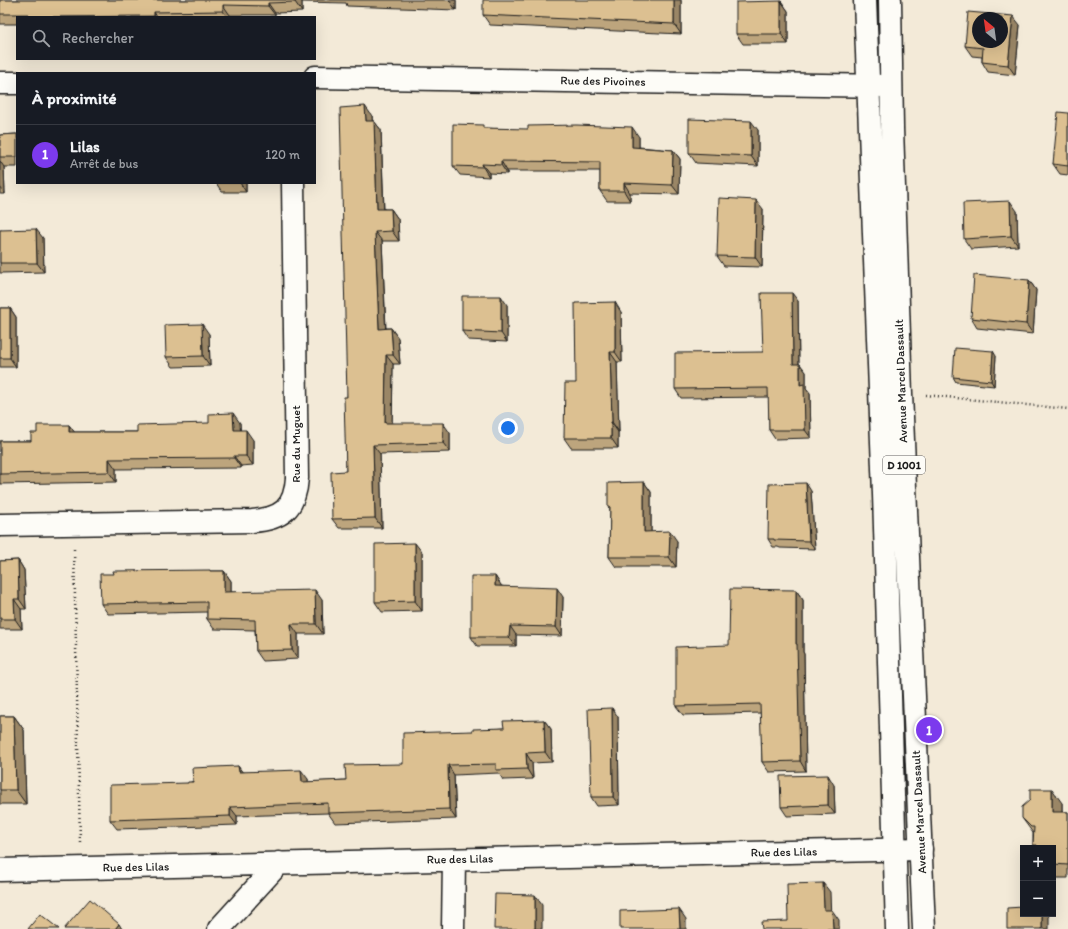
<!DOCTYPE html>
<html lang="fr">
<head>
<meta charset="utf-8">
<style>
  :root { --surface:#171b24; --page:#20242c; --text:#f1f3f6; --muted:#9ea1a6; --line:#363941; --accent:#7c3aed }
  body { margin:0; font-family:Itim,sans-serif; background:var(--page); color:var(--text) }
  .controls { position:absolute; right:12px; bottom:12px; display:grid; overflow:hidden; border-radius:0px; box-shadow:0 4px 16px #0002 }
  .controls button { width:36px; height:36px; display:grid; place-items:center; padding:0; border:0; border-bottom:1px solid var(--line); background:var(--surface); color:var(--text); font:20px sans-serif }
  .compass { position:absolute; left:972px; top:12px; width:36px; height:36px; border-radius:50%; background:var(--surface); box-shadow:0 4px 16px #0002; rotate:331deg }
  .you { position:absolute; left:508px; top:428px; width:14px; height:14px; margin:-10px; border:3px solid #fff; border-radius:50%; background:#1a73e8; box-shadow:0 0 0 6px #1a73e833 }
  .badge { display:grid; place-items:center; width:26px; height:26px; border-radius:50%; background:var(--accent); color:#fff; font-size:13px; font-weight:700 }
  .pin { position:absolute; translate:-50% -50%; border:2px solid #fff; box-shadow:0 1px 4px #0006 }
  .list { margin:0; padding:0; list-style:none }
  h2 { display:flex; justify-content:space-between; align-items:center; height:52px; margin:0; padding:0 16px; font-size:17px }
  h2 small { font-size:13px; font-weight:400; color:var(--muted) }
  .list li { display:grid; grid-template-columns:26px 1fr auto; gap:12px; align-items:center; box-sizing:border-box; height:60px; padding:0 16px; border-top:1px solid var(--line) }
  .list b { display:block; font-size:15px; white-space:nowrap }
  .list p { margin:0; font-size:13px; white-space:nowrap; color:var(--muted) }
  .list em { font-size:13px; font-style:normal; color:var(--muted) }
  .icon { flex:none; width:22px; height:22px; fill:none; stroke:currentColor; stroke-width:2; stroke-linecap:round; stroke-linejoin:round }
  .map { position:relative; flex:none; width:1068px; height:929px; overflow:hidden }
  .search { position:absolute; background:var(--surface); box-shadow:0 4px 16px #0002; left:16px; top:16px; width:300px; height:44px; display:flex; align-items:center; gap:10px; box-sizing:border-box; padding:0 14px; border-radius:0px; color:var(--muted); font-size:15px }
  .panel { position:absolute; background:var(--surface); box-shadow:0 4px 16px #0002; left:16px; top:72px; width:300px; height:112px; border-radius:0px }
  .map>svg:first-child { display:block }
</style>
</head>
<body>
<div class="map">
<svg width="1068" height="929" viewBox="0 0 1068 929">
  <rect width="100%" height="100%" fill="#f3ead8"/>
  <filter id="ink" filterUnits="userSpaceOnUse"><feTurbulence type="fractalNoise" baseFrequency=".025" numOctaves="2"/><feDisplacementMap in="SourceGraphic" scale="8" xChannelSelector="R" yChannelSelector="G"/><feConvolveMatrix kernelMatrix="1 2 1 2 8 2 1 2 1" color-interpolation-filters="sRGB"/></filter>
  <g filter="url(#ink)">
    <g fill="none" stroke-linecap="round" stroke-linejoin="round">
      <g stroke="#1c1c1c" stroke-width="25">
        <path id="street" d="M 315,77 L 888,86
          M 0,83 L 17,83
          M 0,525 L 252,521 C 281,519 295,509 297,478 L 293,183
          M 0,870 L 921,849
          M 219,929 L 279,863
          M 453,929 L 454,860"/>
      </g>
      <g stroke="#1c1c1c" stroke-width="25">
        <path id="primary" d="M 865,0 L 884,494 L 897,929
          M 890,0 L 892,128 L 901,394 L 924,929"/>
      </g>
      <path stroke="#1c1c1c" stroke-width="2.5" stroke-dasharray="1 3" stroke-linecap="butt" d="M 926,395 L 1068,409
        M 74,549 L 80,842"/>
      <use href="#street" stroke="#fdfcf7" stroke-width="22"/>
      <use href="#primary" stroke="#fdfcf7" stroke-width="22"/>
    </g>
    <path fill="#bda57d" stroke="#1c1c1c" d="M 0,0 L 456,0 L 456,10 L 347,6 L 346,3 L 302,2 L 302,12 L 275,13 L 275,15 L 230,15 L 230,17 L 17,17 L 17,24 L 0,24 Z
      M 681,0 L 681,34 L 490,25 L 483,15 Z
      M 781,1 L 788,11 L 788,44 L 743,44 L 736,34 Z
      M 1020,25 L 1015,75 L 988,72 L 982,62 L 982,57 L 972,56 L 965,46 Z
      M 1068,113 L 1068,175 L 1060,174 L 1053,164 Z
      M 372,116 L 372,121 L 374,121 L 381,130 L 384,209 L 391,209 L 398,219 L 399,241 L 382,241 L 386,328 L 391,328 L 398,338 L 400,364 L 393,364 L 392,423 L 450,433 L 450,452 L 380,454 L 382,528 L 339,528 L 332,519 L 346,471 L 347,397 Z
      M 485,128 L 639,137 L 639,147 L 673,150 L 680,159 L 679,194 L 630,193 L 630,201 L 607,201 L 600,191 L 600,171 L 507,171 L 507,174 L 489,173 L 489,177 L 460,175 L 453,166 Z
      M 758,130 L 758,166 L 696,163 L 689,153 Z
      M 17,134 L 17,167 L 4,167 L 5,194 L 0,194 L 0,135 Z
      M 216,183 L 246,183 L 246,192 L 222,192 Z
      M 763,209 L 762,267 L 724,266 L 717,256 Z
      M 1017,211 L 1018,246 L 971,249 L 964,239 Z
      M 0,230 L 43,238 L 44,272 L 0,273 Z
      M 1029,280 L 1036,290 L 1033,334 L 977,328 L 971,318 Z
      M 798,301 L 799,364 L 806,372 L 806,388 L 810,393 L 811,438 L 775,439 L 769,430 L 769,397 L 681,398 L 675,389 L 763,352 Z
      M 507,305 L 507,342 L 468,340 L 462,331 Z
      M 0,308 L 10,308 L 16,317 L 16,367 L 0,367 Z
      M 621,312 L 622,362 L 617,362 L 619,432 L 618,432 L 618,448 L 571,448 L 564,438 L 576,383 Z
      M 209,334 L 210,366 L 173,367 L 166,357 Z
      M 996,356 L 994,386 L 956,382 L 953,377 Z
      M 240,423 L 240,430 L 253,440 L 253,465 L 241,466 L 241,468 L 116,469 L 116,482 L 0,484 L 0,441 L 31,441 L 37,433 L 69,425 L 74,432 L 137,432 Z
      M 644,482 L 651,492 L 651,532 L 677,541 L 676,567 L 616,567 L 609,557 L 610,510 L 608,507 Z
      M 811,491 L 815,549 L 780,548 L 778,547 L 773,547 L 768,539 Z
      M 422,552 L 422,611 L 382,612 L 375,602 Z
      M 18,560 L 24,570 L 26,609 L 21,609 L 22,629 L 0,629 L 0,561 Z
      M 211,571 L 224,571 L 231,581 L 231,592 L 322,600 L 323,634 L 298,634 L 298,659 L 263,661 L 256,651 L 255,630 L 214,629 L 207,619 L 207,612 L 108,614 L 101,604 Z
      M 495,576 L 501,586 L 563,597 L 562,636 L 516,635 L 516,646 L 477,646 L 471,637 Z
      M 796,590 L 803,600 L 803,652 L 804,654 L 806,771 L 769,772 L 762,762 L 761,713 L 683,715 L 676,706 L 729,645 Z
      M 0,716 L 14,716 L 24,730 L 26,804 L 0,804 Z
      M 618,717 L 619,805 L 597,806 L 591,797 Z
      M 544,720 L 551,729 L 552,762 L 532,763 L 533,779 L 503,780 L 499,773 L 454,775 L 456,819 L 335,823 L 328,813 L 237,816 L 237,825 L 117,829 L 110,820 L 188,783 L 238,766 L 242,772 L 308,779 L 308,782 L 346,780 L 403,764 L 473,731 L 504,728 Z
      M 834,785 L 835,814 L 787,816 L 781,807 Z
      M 1062,803 L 1062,812 L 1068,812 L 1068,878 L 1053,878 L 1053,848 L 1035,848 L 1033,845 L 1033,833 L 1022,818 Z"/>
    <path fill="#9a8666" stroke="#1c1c1c" d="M 295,0 L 300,0 L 302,2 L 302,12 L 295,2 Z
      M 449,0 L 456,0 L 456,10 Z
      M 674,0 L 681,0 L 681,34 L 674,24 Z
      M 781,1 L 788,11 L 788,44 L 781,34 Z
      M 268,3 L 275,13 L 275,15 L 268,6 Z
      M 223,5 L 230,15 L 230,17 L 227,17 L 223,11 Z
      M 154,12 L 157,17 L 154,17 Z
      M 1013,16 L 1020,25 L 1015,75 L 1008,65 Z
      M 365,106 L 372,116 L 373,130 L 366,121 Z
      M 374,121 L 381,130 L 384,219 L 377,209 Z
      M 751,121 L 758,130 L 758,166 L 751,156 Z
      M 632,127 L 639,137 L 639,156 L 632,147 Z
      M 673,150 L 680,159 L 679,194 L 672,185 Z
      M 0,161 L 4,167 L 5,194 L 0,187 Z
      M 501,161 L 507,171 L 507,174 L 501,165 Z
      M 482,164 L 489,173 L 489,177 L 483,167 Z
      M 240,183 L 246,183 L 246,192 Z
      M 624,183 L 630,193 L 630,201 L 624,191 Z
      M 756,200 L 763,209 L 762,267 L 755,257 Z
      M 1010,201 L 1017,211 L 1018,246 L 1011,236 Z
      M 391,209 L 398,219 L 399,241 L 392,231 Z
      M 36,229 L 43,238 L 44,272 L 37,263 Z
      M 375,232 L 382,241 L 386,338 L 379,329 Z
      M 1029,280 L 1036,290 L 1033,334 L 1026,324 Z
      M 792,293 L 798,301 L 799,372 L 793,364 Z
      M 501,296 L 507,305 L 507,342 L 501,333 Z
      M 615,302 L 621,312 L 622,362 L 615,352 Z
      M 10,308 L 16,317 L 16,367 L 10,358 Z
      M 202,324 L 209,334 L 210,366 L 203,356 Z
      M 391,328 L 398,338 L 400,364 L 393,355 Z
      M 993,351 L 996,356 L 994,386 L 991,381 Z
      M 610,352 L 617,362 L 619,432 L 612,422 Z
      M 386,355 L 393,364 L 392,432 L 385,423 Z
      M 800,364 L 806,372 L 806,388 L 810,393 L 811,438 L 805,430 L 800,385 Z
      M 233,413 L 240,423 L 241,440 L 234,430 Z
      M 611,422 L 618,432 L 618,448 L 611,438 Z
      M 443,423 L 450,433 L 450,452 L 443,443 Z
      M 69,425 L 76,434 L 69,432 Z
      M 246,430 L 253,440 L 253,465 L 246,456 Z
      M 373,445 L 380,454 L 382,528 L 375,518 Z
      M 234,456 L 241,466 L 241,468 L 234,458 Z
      M 109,459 L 116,469 L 116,482 L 109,472 Z
      M 644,482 L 651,492 L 651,542 L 644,532 Z
      M 806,483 L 811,491 L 815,549 L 809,541 Z
      M 670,531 L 677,541 L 676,567 L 669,557 Z
      M 415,543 L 422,552 L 422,611 L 415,601 Z
      M 18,560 L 24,570 L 26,609 L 19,599 Z
      M 224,571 L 231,581 L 231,602 L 224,592 Z
      M 495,576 L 501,585 L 501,595 L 495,586 Z
      M 557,588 L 563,597 L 562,636 L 556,627 Z
      M 315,590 L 322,600 L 323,634 L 316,624 Z
      M 796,590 L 803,600 L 803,652 L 804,654 L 806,771 L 800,761 L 796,644 Z
      M 14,599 L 21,609 L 22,629 L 15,619 Z
      M 291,624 L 298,634 L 298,659 L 292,650 Z
      M 510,626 L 516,635 L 516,646 L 509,637 Z
      M 612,708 L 618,717 L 619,805 L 613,797 Z
      M 14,716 L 24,730 L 26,804 L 16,790 Z
      M 544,720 L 551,729 L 552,762 L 545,752 Z
      M 526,753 L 532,763 L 533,779 L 527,769 Z
      M 448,765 L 454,775 L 456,819 L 449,809 Z
      M 238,766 L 245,776 L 239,772 Z
      M 301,770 L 308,779 L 308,791 L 302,782 Z
      M 828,775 L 834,785 L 835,814 L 828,805 Z
      M 1052,789 L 1062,803 L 1062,825 L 1052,812 Z
      M 230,807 L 237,816 L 237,825 L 230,816 Z
      M 823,883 L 830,892 L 831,920 L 824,910 Z
      M 535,895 L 542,905 L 542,929 L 535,929 Z
      M 679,909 L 686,919 L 686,929 L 680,929 Z
      M 832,910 L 839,920 L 839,929 L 833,929 Z
      M 1042,914 L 1047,914 L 1049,917 L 1049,929 L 1042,929 Z
      M 119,924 L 122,929 L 115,929 Z"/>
    <path fill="#dcc091" stroke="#1c1c1c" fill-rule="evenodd" d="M 0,0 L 295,0 L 295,2 L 268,3 L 268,6 L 223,5 L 223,11 L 154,12 L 154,16 L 28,17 L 28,14 L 0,14 Z
      M 483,0 L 674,0 L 674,24 L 483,15 Z
      M 781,1 L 781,34 L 736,34 L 736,2 Z
      M 968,12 L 1013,16 L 1008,65 L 982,62 L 983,48 L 965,46 ZM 978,18 L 1002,18 L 1002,42 L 978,42 Z
      M 365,106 L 366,121 L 374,121 L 377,209 L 391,209 L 392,231 L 375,232 L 379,329 L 391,328 L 393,355 L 386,355 L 385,423 L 443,423 L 443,443 L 373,445 L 375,518 L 332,519 L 331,472 L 346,471 L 344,397 L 347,397 L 340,108 Z
      M 1058,112 L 1068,113 L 1068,166 L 1053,164 Z
      M 689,119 L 751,121 L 751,156 L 689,153 Z
      M 453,124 L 483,125 L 483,128 L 528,129 L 528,126 L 576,125 L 632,127 L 632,147 L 673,150 L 672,185 L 624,183 L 624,191 L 600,191 L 600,162 L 501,161 L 501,165 L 482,164 L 483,167 L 453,166 Z
      M 17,134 L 17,157 L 0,157 L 0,135 Z
      M 719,198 L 756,200 L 755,257 L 717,256 Z
      M 1010,201 L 1011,236 L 964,239 L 963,203 Z
      M 36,229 L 37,263 L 0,263 L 0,230 Z
      M 974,275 L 1029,280 L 1026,324 L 971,318 Z
      M 761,293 L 792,293 L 793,364 L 800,364 L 800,385 L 804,384 L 805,430 L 769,430 L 768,388 L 675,389 L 675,353 L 763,352 Z
      M 462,296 L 501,296 L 501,333 L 462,331 Z
      M 615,302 L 615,352 L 610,352 L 612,422 L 611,422 L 611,438 L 564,438 L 565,383 L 576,383 L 575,303 Z
      M 0,308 L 10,308 L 10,358 L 0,358 Z
      M 202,324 L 203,356 L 166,357 L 165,325 Z
      M 955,348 L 993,351 L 991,381 L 953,377 Z
      M 233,413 L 234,430 L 246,430 L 246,456 L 234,456 L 234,458 L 109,459 L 109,472 L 0,474 L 0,441 L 31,441 L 31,433 L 37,433 L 37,425 L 69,425 L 69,432 L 137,432 L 137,425 L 209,423 L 209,414 Z
      M 644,482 L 644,532 L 670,531 L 669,557 L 609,557 L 610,507 L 608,507 L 608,483 Z
      M 806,483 L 809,541 L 774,540 L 774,539 L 768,539 L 769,484 Z
      M 415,543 L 415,601 L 375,602 L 375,544 Z
      M 18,560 L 19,599 L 14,599 L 15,619 L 0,619 L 0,561 Z
      M 210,570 L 210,571 L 224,571 L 224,592 L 315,590 L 316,624 L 291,624 L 292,650 L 256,651 L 255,620 L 207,619 L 207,602 L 101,604 L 100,574 L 114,574 L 113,571 Z
      M 471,576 L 495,576 L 495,586 L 557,588 L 556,627 L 510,626 L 509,637 L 471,637 Z
      M 730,589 L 796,590 L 796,644 L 797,644 L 800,761 L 762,762 L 760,704 L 676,706 L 676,647 L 729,645 Z
      M 612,708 L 613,797 L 591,797 L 588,709 Z
      M 0,716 L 14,716 L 16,790 L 0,790 Z
      M 544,720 L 545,752 L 526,753 L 527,769 L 496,770 L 496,764 L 448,765 L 449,809 L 328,813 L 328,803 L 230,807 L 230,816 L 110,820 L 110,785 L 188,783 L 188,782 L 193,782 L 192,768 L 238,766 L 239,772 L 301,770 L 302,782 L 346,780 L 345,765 L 403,764 L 403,733 L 473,731 L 473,729 L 504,728 L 503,721 Z
      M 828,775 L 828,805 L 781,807 L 780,776 Z
      M 1030,789 L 1052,789 L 1052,812 L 1068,812 L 1068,865 L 1053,864 L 1053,848 L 1037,848 L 1037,845 L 1033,845 L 1034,827 L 1031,827 L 1022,818 L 1022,807 L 1030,800 Z
      M 823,883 L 824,910 L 832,910 L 833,929 L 762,929 L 761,922 L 788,921 L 787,884 Z
      M 495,894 L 535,895 L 535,929 L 494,929 Z
      M 90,899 L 119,924 L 115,929 L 64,929 Z
      M 1023,907 L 1023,914 L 1042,914 L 1042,929 L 1007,929 L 1007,908 Z
      M 679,909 L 680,929 L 620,929 L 620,911 Z
      M 40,914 L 59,929 L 28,929 Z"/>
  </g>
  <g text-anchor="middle" stroke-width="4" stroke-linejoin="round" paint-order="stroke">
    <rect fill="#fdfcf7" stroke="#605f5e" stroke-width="1" x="883" y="456" width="42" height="18" rx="3"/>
    <g font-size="11" font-weight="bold" fill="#1c1c1c">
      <text x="904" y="469">D 1001</text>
    </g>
    <g font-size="12" fill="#1c1c1c" stroke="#fdfcf7">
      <text transform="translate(603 81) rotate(1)" y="4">Rue des Pivoines</text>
      <text transform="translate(901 381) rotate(-92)" y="4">Avenue Marcel Dassault</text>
      <text transform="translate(296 444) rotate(-90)" y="4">Rue du Muguet</text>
      <text transform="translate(919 812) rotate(-93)" y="4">Avenue Marcel Dassault</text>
      <text transform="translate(784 852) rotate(-1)" y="4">Rue des Lilas</text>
      <text transform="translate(460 859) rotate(-1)" y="4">Rue des Lilas</text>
      <text transform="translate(136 867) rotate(-1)" y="4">Rue des Lilas</text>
    </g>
  </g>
</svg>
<div class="controls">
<button>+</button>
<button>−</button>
</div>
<svg class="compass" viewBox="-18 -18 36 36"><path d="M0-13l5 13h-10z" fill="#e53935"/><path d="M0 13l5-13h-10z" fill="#9ea1a6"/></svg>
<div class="you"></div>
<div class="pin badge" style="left:929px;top:730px">1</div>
<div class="search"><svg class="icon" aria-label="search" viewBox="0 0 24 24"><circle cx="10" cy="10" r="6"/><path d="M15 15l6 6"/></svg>Rechercher</div>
<section class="panel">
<h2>À proximité<small></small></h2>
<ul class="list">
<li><span class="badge">1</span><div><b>Lilas</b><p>Arrêt de bus</p></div><em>120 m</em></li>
</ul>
</section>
</div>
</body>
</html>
